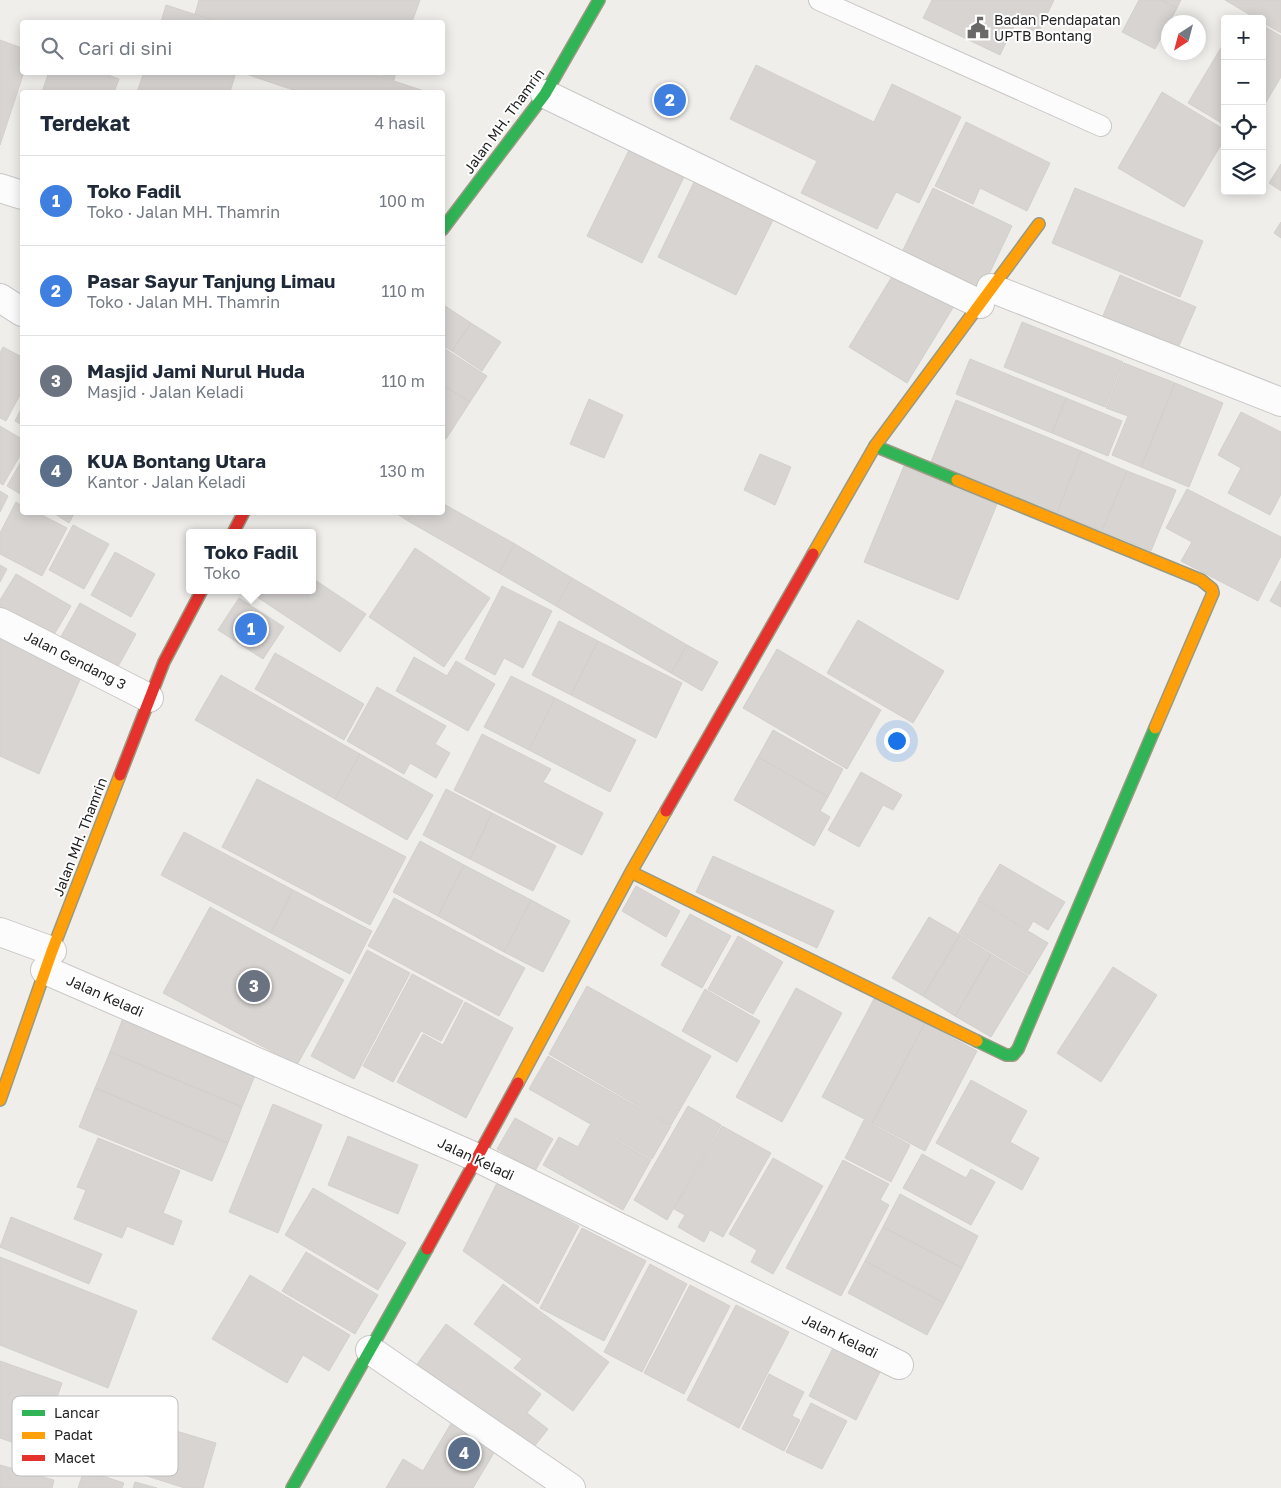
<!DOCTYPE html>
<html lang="id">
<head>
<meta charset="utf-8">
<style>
  :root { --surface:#fff; --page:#f6f6f7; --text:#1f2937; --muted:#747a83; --line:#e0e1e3; --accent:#6a6968 }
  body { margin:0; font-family:"Golos Text",sans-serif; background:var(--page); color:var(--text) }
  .controls { position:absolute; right:15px; top:15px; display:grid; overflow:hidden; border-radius:5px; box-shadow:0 2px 12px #0003 }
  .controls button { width:45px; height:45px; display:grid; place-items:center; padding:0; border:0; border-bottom:1px solid var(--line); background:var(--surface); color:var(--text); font:25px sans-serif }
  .compass { position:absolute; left:1161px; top:15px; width:45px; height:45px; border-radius:50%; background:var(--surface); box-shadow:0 2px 12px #0003; rotate:216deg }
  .you { position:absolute; left:896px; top:740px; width:18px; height:18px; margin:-12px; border:4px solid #fff; border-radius:50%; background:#1a73e8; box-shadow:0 0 0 8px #1a73e833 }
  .badge { display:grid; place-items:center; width:32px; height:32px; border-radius:50%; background:var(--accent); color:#fff; font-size:16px; font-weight:700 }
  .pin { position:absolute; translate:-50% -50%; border:2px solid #fff; box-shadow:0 1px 5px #0006 }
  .popup { position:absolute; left:186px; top:529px; width:130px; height:65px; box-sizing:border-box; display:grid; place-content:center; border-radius:5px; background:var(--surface); filter:drop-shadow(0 1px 4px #0005); font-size:16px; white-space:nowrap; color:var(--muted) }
  .popup b { font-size:19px; color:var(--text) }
  .popup::after { content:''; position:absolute; left:50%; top:100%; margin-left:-10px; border:10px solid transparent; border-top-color:var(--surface) }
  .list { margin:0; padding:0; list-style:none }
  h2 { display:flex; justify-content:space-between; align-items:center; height:65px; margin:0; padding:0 20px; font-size:21px }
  h2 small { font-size:16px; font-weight:400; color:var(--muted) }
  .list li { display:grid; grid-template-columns:32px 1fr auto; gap:15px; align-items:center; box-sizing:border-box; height:90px; padding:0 20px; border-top:1px solid var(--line) }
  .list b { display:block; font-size:19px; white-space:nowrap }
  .list p { margin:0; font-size:16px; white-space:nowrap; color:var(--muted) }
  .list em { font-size:16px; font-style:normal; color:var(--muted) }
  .icon { flex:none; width:28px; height:28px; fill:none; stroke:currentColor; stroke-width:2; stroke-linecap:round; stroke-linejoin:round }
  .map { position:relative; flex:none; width:1281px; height:1488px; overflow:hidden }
  .search { position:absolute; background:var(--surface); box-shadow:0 2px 12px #0003; left:20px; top:20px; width:425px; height:55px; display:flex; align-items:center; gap:12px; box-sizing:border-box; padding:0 18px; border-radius:5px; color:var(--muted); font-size:19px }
  .panel { position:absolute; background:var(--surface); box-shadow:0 2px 12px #0003; left:20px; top:90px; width:425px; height:425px; border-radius:5px }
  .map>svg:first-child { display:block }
</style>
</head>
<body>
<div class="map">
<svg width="1281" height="1488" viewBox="0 0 1281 1488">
  <rect width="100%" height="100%" fill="#f0eeeb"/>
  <path fill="#d7d4d2" stroke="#d3d0cc" d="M 199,0 L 420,0 L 412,22 L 221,22 L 195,14 Z
    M 932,0 L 1054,0 L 1038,33 L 1016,22 L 1000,55 L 923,18 Z
    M 1139,0 L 1161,0 L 1177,8 L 1155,49 L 1122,32 Z
    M 1161,0 L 1181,0 L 1177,8 Z
    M 1225,0 L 1281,0 L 1281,33 L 1262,22 L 1262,19 L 1257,19 Z
    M 166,5 L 218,22 L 161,22 Z
    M 1262,25 L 1281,36 L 1281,77 L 1262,109 Z
    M 0,40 L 22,48 L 22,72 L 24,72 L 0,145 Z
    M 1225,41 L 1225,125 L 1188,103 Z
    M 756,65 L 874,122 L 892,84 L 961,117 L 919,203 L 896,192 L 877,229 L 801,193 L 817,161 L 730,119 Z
    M 49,72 L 100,72 L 119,79 L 114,92 L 42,92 Z
    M 144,72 L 236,72 L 230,92 L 137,92 Z
    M 240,72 L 367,72 L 427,92 L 299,92 Z
    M 372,72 L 396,72 L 394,80 Z
    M 1162,92 L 1225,130 L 1225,138 L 1184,207 L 1118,168 Z
    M 966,122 L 1050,163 L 1027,211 L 980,188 L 973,204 L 935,186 Z
    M 631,146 L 686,173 L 642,263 L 587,236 Z
    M 1281,164 L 1281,191 L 1269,183 Z
    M 696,178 L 775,216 L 736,295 L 658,257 Z
    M 933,188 L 1012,226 L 982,289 L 903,250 Z
    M 1075,188 L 1203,241 L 1180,297 L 1052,243 Z
    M 1281,222 L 1281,238 L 1274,233 Z
    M 896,270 L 954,306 L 907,383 L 849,347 Z
    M 1120,275 L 1196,307 L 1175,355 L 1100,323 Z
    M 442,304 L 471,323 L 452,351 L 442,345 Z
    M 1022,322 L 1123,362 L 1105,407 L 1004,367 Z
    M 471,323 L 501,342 L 482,371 L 452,351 Z
    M 3,347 L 22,357 L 22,391 L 6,421 L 0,418 L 0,353 Z
    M 442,347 L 487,376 L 470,402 L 442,384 Z
    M 970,359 L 1066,398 L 1052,433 L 956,394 Z
    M 1124,363 L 1175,383 L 1141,467 L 1112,455 L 1128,416 L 1106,408 Z
    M 1175,383 L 1223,403 L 1189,487 L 1141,467 Z
    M 442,384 L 470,402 L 446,439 L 442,437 Z
    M 1066,398 L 1122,421 L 1108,456 L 1052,433 Z
    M 589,399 L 623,415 L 604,458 L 570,444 Z
    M 956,400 L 1081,451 L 1057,513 L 931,462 Z
    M 22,407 L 22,425 L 15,421 Z
    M 1241,412 L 1281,432 L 1281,494 L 1270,515 L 1228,493 L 1241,468 L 1218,455 Z
    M 0,426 L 22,439 L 22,452 L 3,485 L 0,483 Z
    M 1081,451 L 1127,471 L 1102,531 L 1057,513 Z
    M 760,454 L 791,467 L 775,505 L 744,490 Z
    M 22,460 L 22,495 L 7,486 Z
    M 904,466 L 997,504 L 958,600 L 864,562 Z
    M 1127,471 L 1176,490 L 1151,551 L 1102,531 Z
    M 1187,489 L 1281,537 L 1281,556 L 1258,601 L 1181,561 L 1192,542 L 1166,528 Z
    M 0,491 L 8,496 L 0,512 Z
    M 16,502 L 22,506 L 22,512 L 36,512 L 67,528 L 42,576 L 0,554 L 0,533 Z
    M 442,503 L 515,544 L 499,573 L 408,521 L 413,512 L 442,512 Z
    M 52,512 L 75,512 L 69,523 Z
    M 394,512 L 413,512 L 408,521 Z
    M 73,525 L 109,544 L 84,589 L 49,570 Z
    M 515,544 L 572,578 L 556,606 L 499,573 Z
    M 415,548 L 490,598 L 444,667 L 369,617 Z
    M 115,552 L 155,574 L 131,617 L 91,595 Z
    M 0,565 L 7,569 L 0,582 Z
    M 16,574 L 71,606 L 52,638 L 0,607 L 0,600 Z
    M 312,578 L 366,614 L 340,652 L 248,591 L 312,590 Z
    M 572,578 L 687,645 L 671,673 L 556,606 Z
    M 1281,581 L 1281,607 L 1270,601 Z
    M 502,586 L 552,611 L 523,668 L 504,658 L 495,675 L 465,659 Z
    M 239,598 L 284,627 L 263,659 L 218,630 Z
    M 80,603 L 136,634 L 115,672 L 59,640 Z
    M 858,620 L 944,671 L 913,723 L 827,673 Z
    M 559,621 L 598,641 L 571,695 L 532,675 Z
    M 0,639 L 82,675 L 39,774 L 0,756 Z
    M 598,641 L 682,683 L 656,738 L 571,695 Z
    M 687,645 L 718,662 L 702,691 L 671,673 Z
    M 777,649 L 881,710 L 847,769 L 743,708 Z
    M 275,653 L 364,704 L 344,740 L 255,689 Z
    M 414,657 L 447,676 L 456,661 L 495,684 L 468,731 L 396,691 Z
    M 221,675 L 360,754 L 335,799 L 195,720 Z
    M 511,676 L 555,698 L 529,750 L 484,727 Z
    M 377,687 L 446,726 L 435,744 L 450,753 L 436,778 L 410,763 L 404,774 L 347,741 Z
    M 555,698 L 636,740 L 610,792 L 529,750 Z
    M 773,730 L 843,769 L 828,797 L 758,757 Z
    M 482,734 L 551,769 L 543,782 L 603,813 L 582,855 L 454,790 Z
    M 360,754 L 433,795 L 407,840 L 335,799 Z
    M 758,757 L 828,797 L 820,811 L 830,817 L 814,846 L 734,800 Z
    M 861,772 L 902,795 L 893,810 L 883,805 L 859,847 L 828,830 Z
    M 257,779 L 406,857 L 370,925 L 222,847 Z
    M 446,789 L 492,813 L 470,859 L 423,835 Z
    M 492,813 L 556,846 L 533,891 L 470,859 Z
    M 184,832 L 293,890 L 271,933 L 161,875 Z
    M 420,841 L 464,865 L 438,916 L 393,892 Z
    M 713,856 L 834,911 L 817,948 L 696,892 Z
    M 1000,864 L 1065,902 L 1048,930 L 1033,921 L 1028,930 L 978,900 Z
    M 464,865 L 531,900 L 504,952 L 438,916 Z
    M 636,886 L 680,911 L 666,937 L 622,911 Z
    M 293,890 L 372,931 L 350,974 L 271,933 Z
    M 394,898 L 525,968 L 499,1016 L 368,946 Z
    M 531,900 L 570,921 L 543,972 L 504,952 Z
    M 978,901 L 1048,943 L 1029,975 L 959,933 Z
    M 210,907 L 344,980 L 297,1065 L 163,993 Z
    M 690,914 L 731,936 L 702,988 L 661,965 Z
    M 929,917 L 960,935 L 923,996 L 892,978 Z
    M 960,935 L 991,954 L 955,1016 L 923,996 Z
    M 738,936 L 783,962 L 753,1014 L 708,989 Z
    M 367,950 L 410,973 L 354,1079 L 311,1056 Z
    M 991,954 L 1028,976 L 991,1037 L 955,1016 Z
    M 1113,967 L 1157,995 L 1101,1082 L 1057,1053 Z
    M 412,974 L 463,1001 L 441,1041 L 421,1031 L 393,1082 L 363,1066 Z
    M 587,986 L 711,1056 L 671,1125 L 549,1054 Z
    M 796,988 L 842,1013 L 782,1122 L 736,1097 Z
    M 705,989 L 760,1021 L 737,1062 L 682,1031 Z
    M 875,997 L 925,1023 L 872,1123 L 822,1097 Z
    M 465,1002 L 513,1028 L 466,1118 L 397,1082 L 423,1034 L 443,1045 Z
    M 123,1018 L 256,1073 L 242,1107 L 110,1052 Z
    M 925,1023 L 977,1051 L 925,1151 L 872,1123 Z
    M 110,1052 L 242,1107 L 228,1143 L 95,1088 Z
    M 548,1056 L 671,1126 L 652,1159 L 529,1089 Z
    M 971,1080 L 1027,1111 L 1010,1142 L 1039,1158 L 1022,1190 L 936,1143 Z
    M 95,1088 L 228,1143 L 212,1181 L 79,1127 Z
    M 273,1104 L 322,1125 L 278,1233 L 229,1212 Z
    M 688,1106 L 721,1125 L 667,1220 L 634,1200 Z
    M 515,1118 L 553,1139 L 535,1171 L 497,1149 Z
    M 864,1120 L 910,1145 L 891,1182 L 845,1158 Z
    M 590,1125 L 651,1160 L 623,1210 L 543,1165 L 559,1137 L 578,1147 Z
    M 722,1126 L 771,1153 L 723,1237 L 710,1230 L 704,1242 L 678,1227 L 685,1215 L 674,1209 Z
    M 348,1136 L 418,1165 L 398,1214 L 328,1185 Z
    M 98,1138 L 180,1171 L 163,1213 L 182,1221 L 173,1245 L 127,1226 L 122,1238 L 74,1219 L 86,1190 L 77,1187 Z
    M 922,1154 L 966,1178 L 971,1169 L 995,1182 L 971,1225 L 903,1188 Z
    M 773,1158 L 823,1186 L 773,1274 L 751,1262 L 757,1250 L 729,1234 Z
    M 843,1160 L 889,1184 L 880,1200 L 889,1205 L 841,1296 L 786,1268 Z
    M 497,1183 L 579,1226 L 538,1304 L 463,1251 Z
    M 313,1188 L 406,1243 L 378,1290 L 285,1235 Z
    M 900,1194 L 978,1236 L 962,1268 L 883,1227 Z
    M 11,1217 L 102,1254 L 89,1284 L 0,1247 Z
    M 883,1227 L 962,1268 L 944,1303 L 865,1261 Z
    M 582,1228 L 646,1261 L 604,1341 L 540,1308 Z
    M 306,1252 L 378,1295 L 355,1334 L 282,1291 Z
    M 0,1257 L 137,1311 L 108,1388 L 0,1345 Z
    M 865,1261 L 944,1303 L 927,1335 L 848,1293 Z
    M 650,1264 L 687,1284 L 642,1372 L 604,1352 Z
    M 250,1275 L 350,1335 L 329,1371 L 303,1355 L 287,1383 L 212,1339 Z
    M 503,1284 L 609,1362 L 573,1411 L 514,1368 L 522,1359 L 474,1324 Z
    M 690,1285 L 730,1306 L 684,1394 L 644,1373 Z
    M 736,1305 L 789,1332 L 739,1428 L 687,1400 Z
    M 446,1324 L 541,1394 L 527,1413 L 548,1429 L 530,1452 L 415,1367 Z
    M 833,1348 L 880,1372 L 856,1420 L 809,1396 Z
    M 0,1361 L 62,1383 L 38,1451 L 0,1438 Z
    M 769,1374 L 804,1392 L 792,1416 L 800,1420 L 784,1451 L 742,1429 Z
    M 811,1403 L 847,1421 L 822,1469 L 786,1452 Z
    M 133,1418 L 216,1443 L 203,1488 L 185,1488 L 118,1467 Z
    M 453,1420 L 498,1446 L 473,1488 L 386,1488 L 403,1459 L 423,1471 Z
    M 0,1465 L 54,1480 L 52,1488 L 0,1488 Z
    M 84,1470 L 124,1483 L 122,1488 L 78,1488 Z
    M 135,1482 L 157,1488 L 133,1488 Z"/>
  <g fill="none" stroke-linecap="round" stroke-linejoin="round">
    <g stroke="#c9c8c7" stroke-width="22">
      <path id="lane" d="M 819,0 L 1101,126"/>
    </g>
    <g stroke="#c9c8c7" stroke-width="30">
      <path id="street" d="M 545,94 L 980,304
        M 0,188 L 22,195
        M 991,288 L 1281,402
        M 0,298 L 22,312
        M 0,622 L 149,698
        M 0,932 L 52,951
        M 45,970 L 478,1158 L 899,1365
        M 370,1350 L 571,1488"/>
    </g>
    <g stroke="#999a82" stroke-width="14">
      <path id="fast" d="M 442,230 L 545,94 L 599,0
        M 875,446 L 957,480
        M 977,1041 L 1006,1055 L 1013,1055 L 1018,1049 L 1155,728
        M 292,1488 L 427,1249"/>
    </g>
    <g stroke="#999a82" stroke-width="14">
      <path id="slow" d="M 957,480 L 1201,580 L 1212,589 L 1213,593 L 1155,728
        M 813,554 L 875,446 L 1039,224
        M 631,872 L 977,1041
        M 518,1083 L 631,872 L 666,811
        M 0,1100 L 52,951 L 120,775"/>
    </g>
    <g stroke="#999a82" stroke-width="14">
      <path id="jam" d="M 233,533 L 244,512
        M 120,775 L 164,662 L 202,590
        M 666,811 L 813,554
        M 427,1249 L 518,1083"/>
    </g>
    <use href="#lane" stroke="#fdfcfc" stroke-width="20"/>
    <use href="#street" stroke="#fdfcfc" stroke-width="28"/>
    <use href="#fast" stroke="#30b455" stroke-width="11"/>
    <use href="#slow" stroke="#ff9f0a" stroke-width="11"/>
    <use href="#jam" stroke="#e5322d" stroke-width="11"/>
  </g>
  <defs>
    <g id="civic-bare" transform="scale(1.725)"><path d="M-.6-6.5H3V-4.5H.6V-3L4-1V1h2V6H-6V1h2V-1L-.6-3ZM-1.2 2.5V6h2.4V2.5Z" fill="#6a6968" stroke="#fff" stroke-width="2.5" paint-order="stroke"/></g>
  </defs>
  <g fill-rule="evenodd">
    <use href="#civic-bare" x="978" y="28"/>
  </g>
  <g text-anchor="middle" stroke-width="4" stroke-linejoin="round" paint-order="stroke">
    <g font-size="14" fill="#222" stroke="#fff" text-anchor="start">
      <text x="994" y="25">Badan Pendapatan<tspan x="994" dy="16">UPTB Bontang</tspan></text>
    </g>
    <g font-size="14" fill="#222" stroke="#fff">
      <text transform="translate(504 121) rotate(-54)" y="5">Jalan MH. Thamrin</text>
      <text transform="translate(75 660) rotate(27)" y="5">Jalan Gendang 3</text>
      <text transform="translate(80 837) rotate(-69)" y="5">Jalan MH. Thamrin</text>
      <text transform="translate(105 996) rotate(24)" y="5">Jalan Keladi</text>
      <text transform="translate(476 1159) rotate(25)" y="5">Jalan Keladi</text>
      <text transform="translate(840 1336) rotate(26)" y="5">Jalan Keladi</text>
    </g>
  </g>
  <rect x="12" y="1396" width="166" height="80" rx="8" fill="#fff" stroke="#bdbdbd" stroke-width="1"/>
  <rect x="22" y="1410" width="23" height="6" fill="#30b455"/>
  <rect x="22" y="1432" width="23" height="7" fill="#ff9f0a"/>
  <rect x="22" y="1455" width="23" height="6" fill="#e5322d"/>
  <g font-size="14" fill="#222">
    <text x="54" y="1418">Lancar</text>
    <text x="54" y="1440">Padat</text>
    <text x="54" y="1463">Macet</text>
  </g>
</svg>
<div class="controls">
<button>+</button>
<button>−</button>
<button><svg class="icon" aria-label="locate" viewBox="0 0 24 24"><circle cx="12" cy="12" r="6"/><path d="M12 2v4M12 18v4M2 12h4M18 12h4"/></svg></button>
<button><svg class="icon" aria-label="layers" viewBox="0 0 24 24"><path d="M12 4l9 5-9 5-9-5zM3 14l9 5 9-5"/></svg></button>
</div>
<svg class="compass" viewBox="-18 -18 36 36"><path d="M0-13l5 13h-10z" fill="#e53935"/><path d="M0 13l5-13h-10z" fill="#747a83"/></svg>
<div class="you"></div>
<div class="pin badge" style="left:251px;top:629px;background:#3f7fe0">1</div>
<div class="popup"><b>Toko Fadil</b>Toko</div>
<div class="pin badge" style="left:670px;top:100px;background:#3f7fe0">2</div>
<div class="pin badge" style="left:254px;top:986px;background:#6b7280">3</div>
<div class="pin badge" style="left:464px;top:1453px;background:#5c6f8a">4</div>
<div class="search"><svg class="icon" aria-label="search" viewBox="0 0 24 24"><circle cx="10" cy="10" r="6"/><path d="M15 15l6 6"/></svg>Cari di sini</div>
<section class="panel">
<h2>Terdekat<small>4 hasil</small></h2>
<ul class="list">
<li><span class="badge" style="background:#3f7fe0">1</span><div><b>Toko Fadil</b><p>Toko · Jalan MH. Thamrin</p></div><em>100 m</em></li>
<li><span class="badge" style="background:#3f7fe0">2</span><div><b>Pasar Sayur Tanjung Limau</b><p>Toko · Jalan MH. Thamrin</p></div><em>110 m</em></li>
<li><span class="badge" style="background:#6b7280">3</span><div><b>Masjid Jami Nurul Huda</b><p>Masjid · Jalan Keladi</p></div><em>110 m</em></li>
<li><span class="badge" style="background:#5c6f8a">4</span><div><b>KUA Bontang Utara</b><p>Kantor · Jalan Keladi</p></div><em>130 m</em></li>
</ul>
</section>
</div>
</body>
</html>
